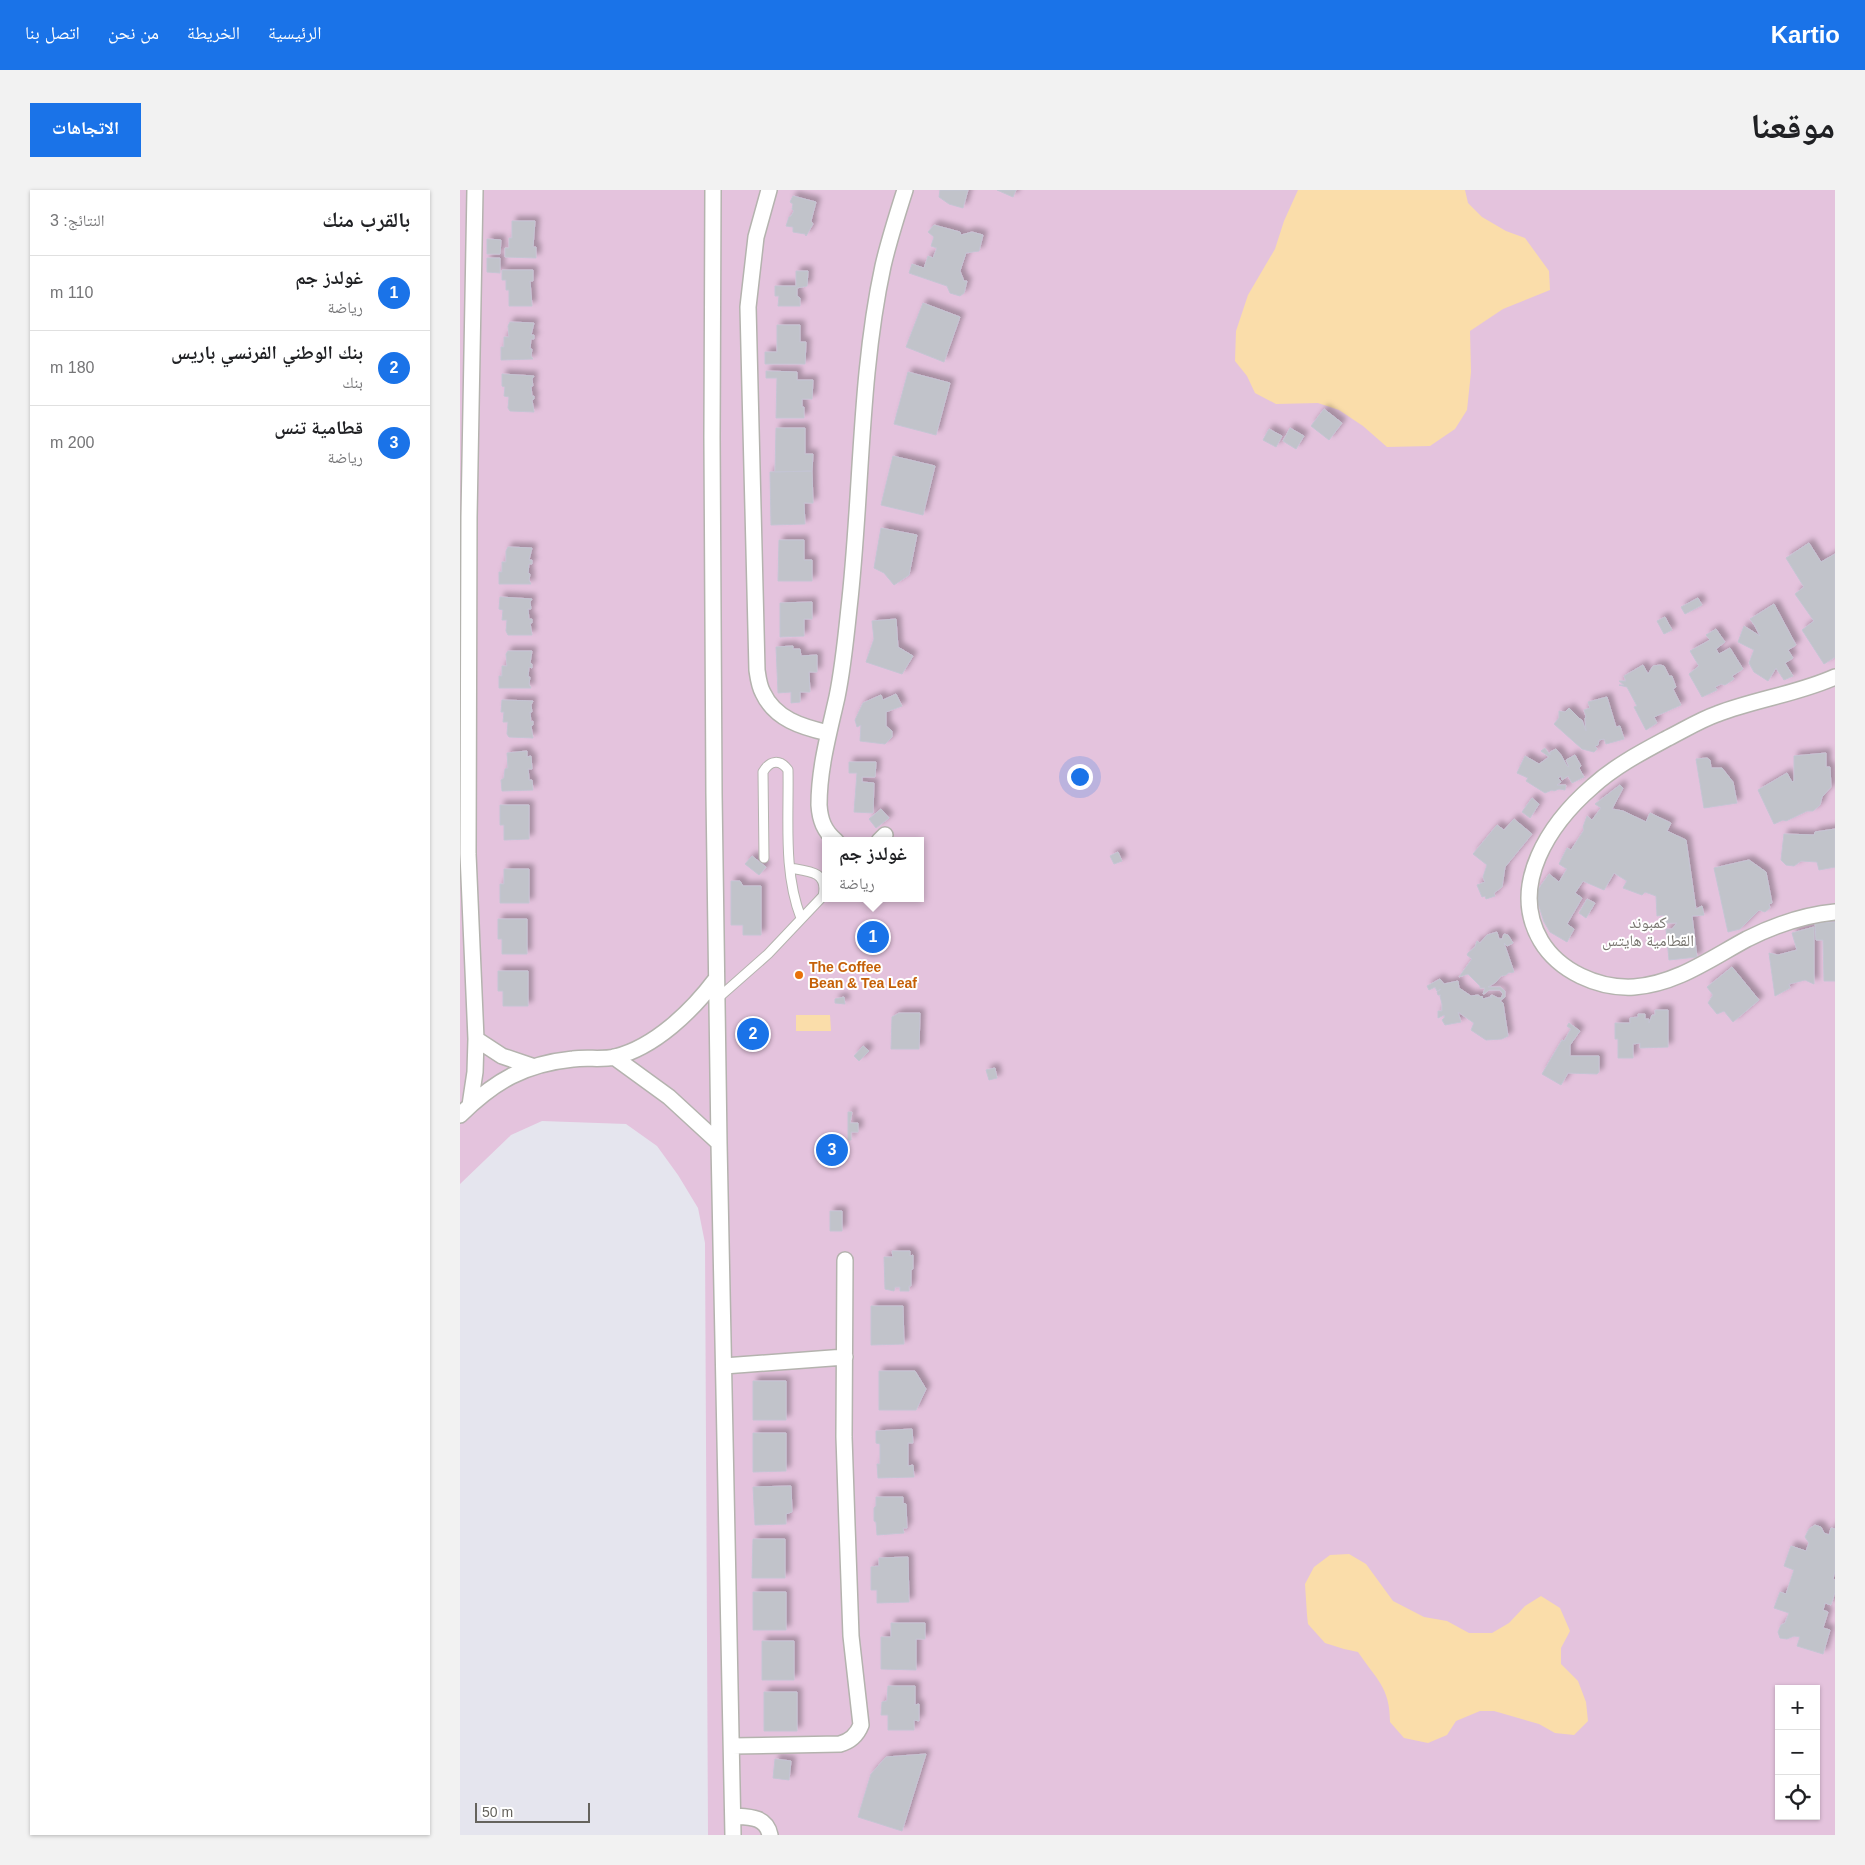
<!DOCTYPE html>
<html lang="ar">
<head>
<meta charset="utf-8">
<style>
  :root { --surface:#fff; --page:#f2f2f2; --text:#202124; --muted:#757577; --line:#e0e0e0; --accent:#1a73e8 }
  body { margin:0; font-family:Helvetica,"Noto Naskh Arabic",sans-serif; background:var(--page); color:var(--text); direction:rtl }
  .controls { position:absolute; right:15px; bottom:15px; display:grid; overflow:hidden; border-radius:0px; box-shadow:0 1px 4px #0004 }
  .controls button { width:45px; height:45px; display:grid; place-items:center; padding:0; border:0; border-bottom:1px solid var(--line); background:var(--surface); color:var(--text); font:25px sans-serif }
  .scale { position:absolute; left:15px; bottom:12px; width:115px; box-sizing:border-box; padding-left:5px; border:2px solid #65635d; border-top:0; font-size:14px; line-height:18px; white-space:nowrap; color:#65635d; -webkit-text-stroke:4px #fff; paint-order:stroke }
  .you { position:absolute; left:619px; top:586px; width:18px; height:18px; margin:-12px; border:4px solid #fff; border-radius:50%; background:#1a73e8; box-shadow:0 0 0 8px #1a73e833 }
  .badge { display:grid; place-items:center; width:32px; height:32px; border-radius:50%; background:var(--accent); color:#fff; font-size:16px; font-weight:700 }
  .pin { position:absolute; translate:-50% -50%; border:2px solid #fff; box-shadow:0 1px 5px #0006 }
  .popup { position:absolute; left:362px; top:647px; width:102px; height:65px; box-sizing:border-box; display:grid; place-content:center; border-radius:0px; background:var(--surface); filter:drop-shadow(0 1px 4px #0005); font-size:16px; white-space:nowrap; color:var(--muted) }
  .popup b { font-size:19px; color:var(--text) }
  .popup::after { content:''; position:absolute; left:50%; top:100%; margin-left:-10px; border:10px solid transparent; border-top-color:var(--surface) }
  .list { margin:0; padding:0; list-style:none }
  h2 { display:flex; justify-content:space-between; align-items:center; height:65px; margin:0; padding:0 20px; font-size:21px }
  h2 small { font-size:16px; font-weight:400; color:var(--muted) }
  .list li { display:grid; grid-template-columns:32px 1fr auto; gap:15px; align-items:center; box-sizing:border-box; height:75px; padding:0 20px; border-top:1px solid var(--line) }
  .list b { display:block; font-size:19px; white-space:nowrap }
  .list p { margin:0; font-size:16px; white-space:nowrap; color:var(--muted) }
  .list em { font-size:16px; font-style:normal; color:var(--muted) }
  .icon { flex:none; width:28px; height:28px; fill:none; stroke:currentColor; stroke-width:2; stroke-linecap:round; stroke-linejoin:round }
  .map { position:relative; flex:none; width:1375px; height:1645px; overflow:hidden; direction:ltr; border-radius:0px }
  header { display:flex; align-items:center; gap:30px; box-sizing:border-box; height:70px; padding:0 25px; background:var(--accent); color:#fff }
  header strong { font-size:24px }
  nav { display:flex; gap:28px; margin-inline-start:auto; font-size:18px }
  .intro { display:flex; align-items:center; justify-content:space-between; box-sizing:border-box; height:120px; padding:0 30px }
  h1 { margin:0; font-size:35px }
  .button { padding:12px 22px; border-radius:0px; background:var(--accent); color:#fff; font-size:18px; font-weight:700 }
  main { display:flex; gap:30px; padding:0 30px }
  aside { flex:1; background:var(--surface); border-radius:0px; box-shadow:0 1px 4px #0004 }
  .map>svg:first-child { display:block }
</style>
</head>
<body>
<header>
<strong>Kartio</strong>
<nav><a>الرئيسية</a><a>الخريطة</a><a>من نحن</a><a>اتصل بنا</a></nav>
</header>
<div class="intro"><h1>موقعنا</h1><a class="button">الاتجاهات</a></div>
<main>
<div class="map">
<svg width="1375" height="1645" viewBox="0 0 1375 1645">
  <defs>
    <filter id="shadow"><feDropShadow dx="4.5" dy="-4.5" stdDeviation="2.5" flood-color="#0004"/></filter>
  </defs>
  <rect width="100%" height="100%" fill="#e5e5ee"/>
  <path fill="#e4c3dd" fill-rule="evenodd" d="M 0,0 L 1375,0 L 1375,1645 L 248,1645 L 245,1053 L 238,1018 L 218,985 L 197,956 L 166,934 L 82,931 L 51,945 L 0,994 ZM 366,651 L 460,651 L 460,708 L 366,708 ZM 1319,1499 L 1356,1499 L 1356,1626 L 1319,1626 Z"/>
  <path fill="#faddaa" d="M 838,0 L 1005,0 L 1008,13 L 1022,27 L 1046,41 L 1065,48 L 1089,81 L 1090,100 L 1043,119 L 1010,141 L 1011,182 L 1007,220 L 995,239 L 970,256 L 927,257 L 903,236 L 879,220 L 858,213 L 816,214 L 795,203 L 787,186 L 775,171 L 776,141 L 788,105 L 815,59 L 824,31 Z
    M 336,825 L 370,825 L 371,841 L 336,841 Z
    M 889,1364 L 906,1374 L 933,1411 L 964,1427 L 987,1431 L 1009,1443 L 1032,1443 L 1049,1433 L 1065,1416 L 1081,1406 L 1100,1418 L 1110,1441 L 1101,1458 L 1101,1474 L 1118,1491 L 1126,1512 L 1128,1531 L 1114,1545 L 1095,1543 L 1079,1534 L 1034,1521 L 1020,1521 L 996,1531 L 987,1545 L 968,1553 L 944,1548 L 930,1532 C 930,1497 916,1489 898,1462 L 884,1459 L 865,1453 L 848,1434 L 847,1425 L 845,1394 L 854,1377 L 870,1365 Z"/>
  <path fill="#c1c3ca" stroke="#c4c5d3" filter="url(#shadow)" d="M 480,0 L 508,0 L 503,18 L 489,14 L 479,7 Z
    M 537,0 L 556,0 L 553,7 Z
    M 333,6 L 356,12 L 351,31 L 353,34 L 346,46 L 345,44 L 333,42 L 333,37 L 326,36 L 329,27 L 331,26 L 334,21 L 332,19 L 333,14 L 330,12 Z
    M 52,31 L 75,31 L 73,57 L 76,57 L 76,68 L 45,67 L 45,58 L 49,58 L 49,48 L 52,48 Z
    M 474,35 L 500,42 L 501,45 L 512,42 L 523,45 L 519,61 L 506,63 L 500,81 L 504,91 L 507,91 L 504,103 L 500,106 L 490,103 L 487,96 L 449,83 L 452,74 L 464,78 L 468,66 L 473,68 L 477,58 L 471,56 L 474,47 L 468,42 Z
    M 27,49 L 41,50 L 40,64 L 27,64 Z
    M 27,68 L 40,68 L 40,83 L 27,82 Z
    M 42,80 L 73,80 L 73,91 L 70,91 L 72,116 L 49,116 L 49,100 L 46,100 L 46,90 L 42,90 Z
    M 336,81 L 348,81 L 347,96 L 337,98 L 337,106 L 340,108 L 340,116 L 318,116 L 319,106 L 315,106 L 315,96 L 336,96 Z
    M 463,113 L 500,127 L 484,172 L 446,157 Z
    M 50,132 L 74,133 L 71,145 L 74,145 L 74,149 L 71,149 L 70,159 L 72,159 L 71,166 L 73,169 L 41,170 L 41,157 L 44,157 L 44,147 L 49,147 L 48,136 Z
    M 317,135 L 340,135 L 340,152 L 346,152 L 345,174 L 305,174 L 305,162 L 317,162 Z
    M 306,181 L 337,182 L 337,190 L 353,190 L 352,209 L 342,209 L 342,217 L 344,217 L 344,228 L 316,228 L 317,188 L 306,188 Z
    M 448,182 L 490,193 L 476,245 L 434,234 Z
    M 42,184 L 74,186 L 72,189 L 73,196 L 71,196 L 72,206 L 74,206 L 74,209 L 72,210 L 74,222 L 50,221 L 48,218 L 49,207 L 44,206 L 45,197 L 42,196 Z
    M 864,219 L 882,233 L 869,250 L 851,236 Z
    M 316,238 L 345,238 L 345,264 L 353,264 L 352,281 L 315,282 Z
    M 830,238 L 844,246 L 836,259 L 823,251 Z
    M 809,239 L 822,246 L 816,257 L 803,250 Z
    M 433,266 L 475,276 L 463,325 L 421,315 Z
    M 352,281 L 353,313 L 344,313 L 345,334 L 311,335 L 310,282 Z
    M 421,338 L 457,345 L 449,385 L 434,395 L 424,383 L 414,378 Z
    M 319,350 L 344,350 L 344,370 L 352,370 L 352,391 L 318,391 Z
    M 1349,353 L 1361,372 L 1375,364 L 1375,467 L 1364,474 L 1342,440 L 1354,431 L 1335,404 L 1344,397 L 1326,368 Z
    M 48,357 L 72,358 L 69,370 L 72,370 L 72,374 L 69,374 L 68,383 L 70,384 L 69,390 L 71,394 L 39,394 L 39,382 L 42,382 L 42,372 L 46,372 L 46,361 Z
    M 40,407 L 72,409 L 70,412 L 71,419 L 68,419 L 69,429 L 72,429 L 72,433 L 70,433 L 72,445 L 48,445 L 46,441 L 47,430 L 42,430 L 43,420 L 39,419 Z
    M 1238,408 L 1242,415 L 1225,424 L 1221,417 Z
    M 352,412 L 352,429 L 344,429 L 344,446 L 320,447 L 320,413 Z
    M 1314,414 L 1336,455 L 1328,460 L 1333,468 L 1325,473 L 1333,486 L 1324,490 L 1316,478 L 1308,491 L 1294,482 L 1289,473 L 1294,460 L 1278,452 L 1284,436 L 1300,446 L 1295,436 L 1290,429 Z
    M 1205,427 L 1212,440 L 1204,444 L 1197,431 Z
    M 436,429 L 438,457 L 453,466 L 442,484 L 406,472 L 414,449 L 412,431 Z
    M 1256,439 L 1265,452 L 1256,459 L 1259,464 L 1270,458 L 1283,479 L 1272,486 L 1274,489 L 1265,495 L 1261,494 L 1255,497 L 1257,500 L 1242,507 L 1229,484 L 1239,476 L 1230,461 L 1250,450 L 1246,445 Z
    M 333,456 L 333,459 L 340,459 L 341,466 L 357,465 L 357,482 L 349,482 L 350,502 L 340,502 L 340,512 L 331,513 L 331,502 L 318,503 L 316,457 Z
    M 48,461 L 72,461 L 70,473 L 72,474 L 72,478 L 69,477 L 68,487 L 70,487 L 69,494 L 71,498 L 39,498 L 39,486 L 42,486 L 42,476 L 47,476 L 46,464 Z
    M 1183,475 L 1188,484 L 1193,476 L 1200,475 L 1204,476 L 1209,486 L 1212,486 L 1213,489 L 1216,497 L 1213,499 L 1221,515 L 1194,527 L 1197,533 L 1186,540 L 1174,517 L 1177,516 L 1167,497 L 1159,495 L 1164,495 L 1159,491 L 1166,491 L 1164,486 Z
    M 436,504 L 442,516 L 426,522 L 426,536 L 432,541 L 432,547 L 425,554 L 400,551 L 401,535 L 397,537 L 395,530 L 403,513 L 421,505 L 423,510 Z
    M 1147,507 L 1156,537 L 1160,536 L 1164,549 L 1146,554 L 1144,549 L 1139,550 L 1138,555 L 1135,556 L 1137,559 L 1134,562 L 1122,559 L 1094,534 L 1099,528 L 1099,521 L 1105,522 L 1109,518 L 1120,529 L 1122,530 L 1126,541 L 1125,528 L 1126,527 L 1124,520 L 1130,518 L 1128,512 Z
    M 42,510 L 73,511 L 71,515 L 72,522 L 70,522 L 71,532 L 73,531 L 73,535 L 71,536 L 73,548 L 49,547 L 47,544 L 48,532 L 43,532 L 44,522 L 41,522 Z
    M 1085,558 L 1090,565 L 1090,562 L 1096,559 L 1101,565 L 1107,576 L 1109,577 L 1106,570 L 1115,565 L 1121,576 L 1119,578 L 1124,587 L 1112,593 L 1108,586 L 1102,590 L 1101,586 L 1098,588 L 1101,592 L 1097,595 L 1106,595 L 1105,600 L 1099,599 L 1094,601 L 1092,600 L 1085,603 L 1066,591 L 1068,588 L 1057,583 L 1065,566 L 1079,574 L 1089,567 L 1081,561 Z
    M 67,561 L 67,567 L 71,566 L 72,579 L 68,579 L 69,587 L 69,590 L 72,590 L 73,600 L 42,601 L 41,590 L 44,588 L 45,579 L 48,578 L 47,563 Z
    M 1366,563 L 1366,577 L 1370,577 L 1371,597 L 1362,607 L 1360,615 L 1353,621 L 1347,621 L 1326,631 L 1323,630 L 1314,634 L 1298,600 L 1327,583 L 1332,592 L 1334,591 L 1334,566 Z
    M 1247,568 L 1250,570 L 1251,578 L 1262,578 L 1273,592 L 1277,613 L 1244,618 L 1236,569 Z
    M 389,572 L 416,572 L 415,587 L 402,587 L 402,592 L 414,593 L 413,623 L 394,622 L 397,583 L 389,583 Z
    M 1160,595 L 1163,598 L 1152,619 L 1163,621 L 1186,632 L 1190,623 L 1211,633 L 1207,641 L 1226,650 L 1236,719 L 1242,716 L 1244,725 L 1232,726 L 1237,767 L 1209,770 L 1206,739 L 1212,739 L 1217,733 L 1205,733 L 1204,725 L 1197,726 L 1196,706 L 1185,702 L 1182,705 L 1163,698 L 1167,691 L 1154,683 L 1144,700 L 1123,691 L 1115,703 L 1122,708 L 1107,734 L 1114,739 L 1107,752 L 1090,742 L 1084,732 L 1077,710 L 1077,701 L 1089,684 L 1099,692 L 1107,679 L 1099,674 L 1107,658 L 1111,660 L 1124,640 L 1123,637 L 1127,626 L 1132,630 L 1141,618 L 1135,614 Z
    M 1072,608 L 1079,614 L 1070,628 L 1062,622 Z
    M 40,615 L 69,615 L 69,649 L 44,650 L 44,635 L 40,635 Z
    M 421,619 L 429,628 L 416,638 L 409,629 Z
    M 1054,629 L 1072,644 L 1045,677 L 1042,697 L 1034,703 L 1035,706 L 1026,709 L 1025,706 L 1022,707 L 1017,695 L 1025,692 L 1023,687 L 1027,675 L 1013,664 L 1037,635 L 1044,640 Z
    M 1375,639 L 1375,677 L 1359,680 L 1357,672 L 1341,671 L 1334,676 L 1326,675 L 1321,670 L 1324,644 L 1354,645 L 1355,642 Z
    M 658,662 L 662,671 L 654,674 L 650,666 Z
    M 292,666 L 306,677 L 299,685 L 285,674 Z
    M 1289,670 L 1306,682 L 1312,713 L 1309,714 L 1310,718 L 1305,722 L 1299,720 L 1280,739 L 1268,742 L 1254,678 Z
    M 44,679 L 69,679 L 69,713 L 40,713 L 40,694 L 44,694 Z
    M 271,691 L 280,691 L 283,696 L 301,696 L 301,745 L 283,745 L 283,735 L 271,735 Z
    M 1127,709 L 1135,713 L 1126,728 L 1119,723 Z
    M 38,729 L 67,729 L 67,764 L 42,764 L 42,749 L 38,749 Z
    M 1375,732 L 1375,791 L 1364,791 L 1363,750 L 1356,750 L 1355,733 Z
    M 1354,737 L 1354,794 L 1345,790 L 1329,794 L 1330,798 L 1315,806 L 1309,763 L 1318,765 L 1337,760 L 1332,743 Z
    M 1037,742 L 1039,749 L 1042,749 L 1044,744 L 1048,745 L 1053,753 L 1047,756 L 1044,753 L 1054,782 L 1048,783 L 1046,785 L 1041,786 L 1036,792 L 1028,797 L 1040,797 L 1045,801 L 1045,807 L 1040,811 L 1043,813 L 1048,846 L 1042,849 L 1026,850 L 1011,840 L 1014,833 L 998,822 L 1001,832 L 985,835 L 982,830 L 985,827 L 984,825 L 978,828 L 978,821 L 982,821 L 982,814 L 980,806 L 981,805 L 978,805 L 977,802 L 981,799 L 977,801 L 975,797 L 969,800 L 967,796 L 980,789 L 984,794 L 998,791 L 999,798 L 1011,806 L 1018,805 L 1021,807 L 1022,806 L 1023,809 L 1030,807 L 1032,807 L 1030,806 L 1032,805 L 1038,808 L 1041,808 L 1043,804 L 1040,800 L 1029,800 L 1024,804 L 1023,804 L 1025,798 L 1020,798 L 1020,796 L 1008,784 L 999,787 L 1012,769 L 1007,765 L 1008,763 L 1015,757 L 1017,751 L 1020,753 L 1027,745 Z
    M 1272,777 L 1299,810 L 1273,832 L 1264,821 L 1257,824 L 1248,813 L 1253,805 L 1247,797 Z
    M 38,781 L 68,781 L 68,816 L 43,816 L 43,801 L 38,801 Z
    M 384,807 L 385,814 L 375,813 L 375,809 Z
    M 1195,820 L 1208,820 L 1208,857 L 1180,858 L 1180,853 L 1173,854 L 1173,868 L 1158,868 L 1158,849 L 1155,849 L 1155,833 L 1170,833 L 1170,828 L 1178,827 L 1178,824 L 1185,824 L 1185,829 L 1189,829 L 1189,833 L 1192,825 L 1195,825 Z
    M 439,823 L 460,823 L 459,859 L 431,859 L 432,827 Z
    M 1109,833 L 1120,841 L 1110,855 L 1110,866 L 1139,866 L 1139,882 L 1137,884 L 1108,883 L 1101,895 L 1082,884 L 1102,850 L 1104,851 L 1111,839 L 1107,836 Z
    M 403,856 L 409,861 L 399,871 L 394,866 Z
    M 535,878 L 537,888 L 529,890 L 526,880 Z
    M 388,922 L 392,922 L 390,933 L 398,933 L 398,942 L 391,942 L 391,950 L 388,950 Z
    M 370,1021 L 382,1021 L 382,1041 L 370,1041 Z
    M 432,1061 L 450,1061 L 450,1066 L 453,1065 L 453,1079 L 451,1080 L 451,1096 L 449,1096 L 449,1101 L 440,1101 L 440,1097 L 435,1097 L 434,1101 L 425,1099 L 424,1067 L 433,1067 Z
    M 411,1116 L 443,1116 L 444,1154 L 411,1155 Z
    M 419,1181 L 455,1181 L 466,1199 L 456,1220 L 419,1220 Z
    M 293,1191 L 326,1191 L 326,1230 L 293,1230 Z
    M 452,1239 L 453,1253 L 448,1253 L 448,1276 L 453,1275 L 454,1287 L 418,1288 L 417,1274 L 420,1274 L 420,1254 L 416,1253 L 416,1241 Z
    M 293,1243 L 326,1243 L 326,1281 L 293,1282 Z
    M 331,1296 L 332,1322 L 326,1324 L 326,1334 L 295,1335 L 293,1297 Z
    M 416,1307 L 443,1307 L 443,1313 L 446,1314 L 447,1338 L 443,1338 L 444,1343 L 417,1345 L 416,1332 L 414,1331 L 414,1318 L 416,1316 Z
    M 1355,1335 L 1361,1337 L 1364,1343 L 1369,1345 L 1371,1338 L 1375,1339 L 1375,1381 L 1373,1389 L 1375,1390 L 1375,1402 L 1371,1415 L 1365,1413 L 1363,1420 L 1368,1422 L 1363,1438 L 1370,1440 L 1363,1464 L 1337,1456 L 1340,1447 L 1334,1446 L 1327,1449 L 1320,1448 L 1318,1442 L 1321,1435 L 1325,1433 L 1329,1423 L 1314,1418 L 1320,1402 L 1326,1404 L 1334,1380 L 1324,1376 L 1331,1356 L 1346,1361 L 1349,1353 L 1345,1347 L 1349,1339 Z
    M 293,1349 L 325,1349 L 325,1388 L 292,1388 Z
    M 448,1367 L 449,1412 L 417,1413 L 417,1400 L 411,1400 L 411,1377 L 419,1376 L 419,1368 Z
    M 293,1402 L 326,1402 L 326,1440 L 293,1440 Z
    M 431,1433 L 465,1433 L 465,1449 L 456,1449 L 456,1480 L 421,1479 L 421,1447 L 431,1447 Z
    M 302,1451 L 334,1451 L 334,1490 L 302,1490 Z
    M 428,1496 L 455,1496 L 455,1515 L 459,1514 L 459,1531 L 454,1530 L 454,1540 L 428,1540 L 428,1525 L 421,1525 L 422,1512 L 427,1511 Z
    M 304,1502 L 337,1502 L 337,1541 L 304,1541 Z
    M 466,1564 L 442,1641 L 398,1627 L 411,1584 L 426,1567 Z
    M 315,1569 L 331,1571 L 329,1590 L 313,1588 Z"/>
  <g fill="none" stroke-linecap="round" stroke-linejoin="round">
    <g stroke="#b4b3ae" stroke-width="11">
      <path id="lane" d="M 304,668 L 303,582 C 310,570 320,569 328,580 C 329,629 323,682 341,728
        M 257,809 L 308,764 L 363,706 C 369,681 347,681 330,678"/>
    </g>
    <g stroke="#b4b3ae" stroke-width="18">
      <path id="street" d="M 253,0 L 252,248 L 254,604 L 259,953 L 273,1645
        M 309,0 L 296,47 L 288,117 L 297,480 C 298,487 299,496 303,503 C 315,529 342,537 368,543
        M 1375,487 C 1337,504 1296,509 1257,524 C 1240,530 1224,540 1208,548 C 1182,562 1155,576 1133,596 C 1090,633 1048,695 1081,751 C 1099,781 1138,799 1174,797 C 1216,794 1250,769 1287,749 C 1315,735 1344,725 1375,722
        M 376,651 C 364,641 360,630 359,615 C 359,578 369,543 377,507 C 383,478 386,447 389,418 C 402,305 399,187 423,76 C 429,50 437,25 445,0
        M 419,651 L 425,645
        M 16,849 L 42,866 L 72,876
        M 154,867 L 209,907 L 259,953
        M 10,915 L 15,882 L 16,849 L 8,664 L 9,327 L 15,0
        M 0,925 C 35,891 64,874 113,869 C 127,867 142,870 155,867 C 195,857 232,821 256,789
        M 264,1176 L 385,1167
        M 272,1556 L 380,1554 C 391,1551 397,1545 401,1535 L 391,1446 L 387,1335 L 384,1247 L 385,1070
        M 273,1626 C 289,1627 306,1626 310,1645"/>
    </g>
    <use href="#lane" stroke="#fff" stroke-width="9"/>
    <use href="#street" stroke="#fff" stroke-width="15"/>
  </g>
  <circle fill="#e8710a" stroke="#fff" stroke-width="2" cx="339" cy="785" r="5"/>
  <g text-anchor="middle" stroke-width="4" stroke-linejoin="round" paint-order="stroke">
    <g font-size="14" font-weight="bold" fill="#c56008" stroke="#fff" text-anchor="start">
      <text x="349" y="782">The Coffee<tspan x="349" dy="16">Bean &amp; Tea Leaf</tspan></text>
    </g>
    <g font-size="16" fill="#77746e" stroke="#fff">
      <text x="1188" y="738">كمبوند<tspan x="1188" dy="18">القطامية هايتس</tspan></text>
    </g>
  </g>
</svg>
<div class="controls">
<button>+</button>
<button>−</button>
<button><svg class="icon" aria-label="locate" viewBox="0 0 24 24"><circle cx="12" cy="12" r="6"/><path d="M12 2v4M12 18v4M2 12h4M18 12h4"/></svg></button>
</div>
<div class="scale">50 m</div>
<div class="you"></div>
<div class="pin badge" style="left:413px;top:747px">1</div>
<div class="popup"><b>غولدز جم</b>رياضة</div>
<div class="pin badge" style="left:293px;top:844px">2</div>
<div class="pin badge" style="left:372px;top:960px">3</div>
</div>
<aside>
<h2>بالقرب منك<small>النتائج: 3</small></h2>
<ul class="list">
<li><span class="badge">1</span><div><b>غولدز جم</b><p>رياضة</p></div><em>110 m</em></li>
<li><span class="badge">2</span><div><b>بنك الوطني الفرنسي باريس</b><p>بنك</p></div><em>180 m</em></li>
<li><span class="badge">3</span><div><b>قطامية تنس</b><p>رياضة</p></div><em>200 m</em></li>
</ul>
</aside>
</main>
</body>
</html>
